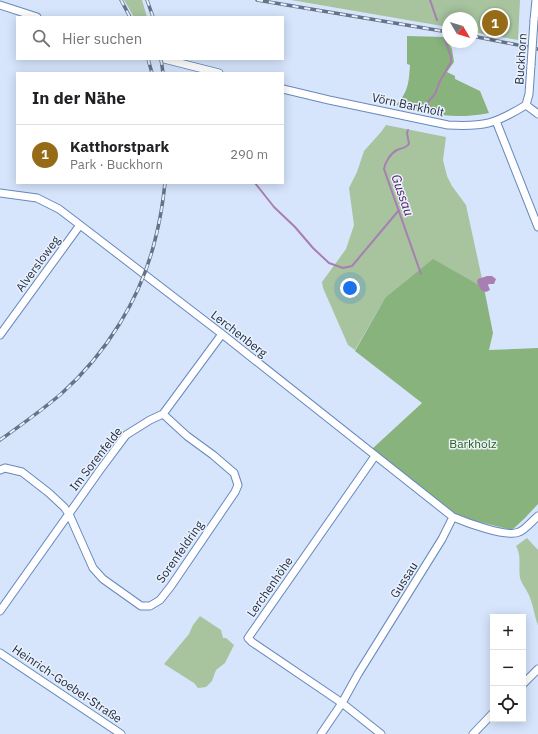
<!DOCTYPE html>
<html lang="de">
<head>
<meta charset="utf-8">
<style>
  :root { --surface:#fff; --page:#f6f6f6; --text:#202124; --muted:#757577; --line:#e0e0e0; --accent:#966b18 }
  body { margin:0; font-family:"IBM Plex Sans",sans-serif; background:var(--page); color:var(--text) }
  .controls { position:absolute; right:12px; bottom:12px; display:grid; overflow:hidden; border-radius:0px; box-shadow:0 2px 10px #0003 }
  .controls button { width:36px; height:36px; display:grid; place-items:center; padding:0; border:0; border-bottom:1px solid var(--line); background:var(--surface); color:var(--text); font:20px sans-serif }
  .compass { position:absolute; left:442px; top:12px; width:36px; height:36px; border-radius:50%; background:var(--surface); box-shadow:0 2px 10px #0003; rotate:128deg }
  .you { position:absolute; left:350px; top:288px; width:14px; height:14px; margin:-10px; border:3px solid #fff; border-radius:50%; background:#1a73e8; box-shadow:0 0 0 6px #1a73e833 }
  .badge { display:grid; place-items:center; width:26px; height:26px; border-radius:50%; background:var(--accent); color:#fff; font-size:13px; font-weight:700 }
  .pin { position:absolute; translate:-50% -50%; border:2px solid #fff; box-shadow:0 1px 4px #0006 }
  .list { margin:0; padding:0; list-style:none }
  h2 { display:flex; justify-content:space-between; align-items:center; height:52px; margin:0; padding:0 16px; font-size:17px }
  h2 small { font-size:13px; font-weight:400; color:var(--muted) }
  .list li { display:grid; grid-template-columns:26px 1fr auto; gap:12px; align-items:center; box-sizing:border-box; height:60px; padding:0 16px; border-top:1px solid var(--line) }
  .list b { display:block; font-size:15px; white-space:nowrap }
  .list p { margin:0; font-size:13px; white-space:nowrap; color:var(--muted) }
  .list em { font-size:13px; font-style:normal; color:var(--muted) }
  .icon { flex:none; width:22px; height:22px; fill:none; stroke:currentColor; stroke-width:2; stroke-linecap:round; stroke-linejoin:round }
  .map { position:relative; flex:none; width:538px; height:734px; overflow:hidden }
  .search { position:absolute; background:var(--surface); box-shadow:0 2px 10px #0003; left:16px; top:16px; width:268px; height:44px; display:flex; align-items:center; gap:10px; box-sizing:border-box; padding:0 14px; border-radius:0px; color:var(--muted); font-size:15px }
  .panel { position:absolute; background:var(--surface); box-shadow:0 2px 10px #0003; left:16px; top:72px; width:268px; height:112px; border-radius:0px }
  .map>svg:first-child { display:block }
</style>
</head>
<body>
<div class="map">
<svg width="538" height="734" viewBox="0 0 538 734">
  <rect width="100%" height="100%" fill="#d6e5fc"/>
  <path fill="#a7c49f" d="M 124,0 L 142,0 L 147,17 L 134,17 Z
    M 291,0 L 520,0 L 518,40 L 472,32 L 472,18 L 448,18 L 448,27 Z
    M 386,125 L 446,137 L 443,160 L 447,176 L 452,186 L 466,205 L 484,288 L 385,298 L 355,350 L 348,345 L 323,288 L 322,282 L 346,249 L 354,225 L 349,188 L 357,172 L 364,151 L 381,132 Z
    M 527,538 L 538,550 L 538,625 C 534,616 534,607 530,598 C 528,591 522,585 520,578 C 518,567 522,556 516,546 Z
    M 200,616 L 221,630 L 223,638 L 226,638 L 234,645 L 225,663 L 216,670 L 212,681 L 206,687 L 198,688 L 194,683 L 164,664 L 189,634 L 193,625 Z"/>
  <path fill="#88b37c" d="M 407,36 L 446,37 L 452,49 L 454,62 L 447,72 L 455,76 L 455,79 L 480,91 L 489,113 C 453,120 430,114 396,105 C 408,93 409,82 410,65 L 407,64 Z
    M 433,259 L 484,288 L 493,333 L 489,350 L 538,348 L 538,504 L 525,518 L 512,530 L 459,517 L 372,449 L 422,403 L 355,351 L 385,298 Z"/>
  <path fill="#a87eb3" d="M 487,276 L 492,276 L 496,279 L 494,284 L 489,284 L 488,285 L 490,290 L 486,292 L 481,290 L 477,282 L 478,279 Z"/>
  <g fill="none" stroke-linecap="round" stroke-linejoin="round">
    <path stroke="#a87eb3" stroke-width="2" d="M 430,0 L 437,20
      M 426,109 L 428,102 L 435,94 L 440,81 L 451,62 L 451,57 L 444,37
      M 408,130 L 407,133 L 409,144 C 406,148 402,148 397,150 C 391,153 385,162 384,169 L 421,274
      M 255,183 L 274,207 L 295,227 L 313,248 L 329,263 L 343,268 L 352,266 L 399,210"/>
    <g stroke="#6789bd" stroke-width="9">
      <path id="minor" d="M 0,5 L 37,17
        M 534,20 L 536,0
        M 164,59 L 219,73
        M 283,89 L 329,100 L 448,125 C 484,127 495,124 526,105
        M 526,105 L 529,94 L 531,65
        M 526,105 L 538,114
        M 496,121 L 538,227
        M 0,193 L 37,198 L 59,209 L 80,225 L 222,334 L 453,517 C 465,522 507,538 519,532 C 525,530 533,520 538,516
        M 0,335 L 80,225
        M 375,456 L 248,638 L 252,642 L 342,703 L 381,734
        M 0,470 L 5,468 L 22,472 L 49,493 L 64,507 L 69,514 L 93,568 L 103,579 L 141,606 L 150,606 L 160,600 L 171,586 L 235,492 L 238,485 L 234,473 L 213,455 L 187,436 L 163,414
        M 0,611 L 100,470 L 126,435 L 150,420 L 163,414 L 222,334
        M 0,653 L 121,734
        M 523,684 L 538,669
        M 321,734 L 342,703 L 358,674 L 442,539 L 453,517
        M 473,734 L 493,713"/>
    </g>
    <use href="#minor" stroke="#fff" stroke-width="7"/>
    <g stroke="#657389" stroke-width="3.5">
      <path id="rail" d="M 121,0 L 130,17
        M 147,0 L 153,17
        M 257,0 L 448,32
        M 472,36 L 538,49
        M 148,59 L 152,73
        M 161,59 L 163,73
        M 0,440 C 21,425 41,411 61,394 C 106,354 141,298 155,240 C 160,221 163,202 165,183"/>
    </g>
    <use href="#rail" stroke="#eaf1fd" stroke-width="2" stroke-dasharray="6" stroke-linecap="butt"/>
    <g stroke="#6789bd" stroke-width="9" stroke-linecap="butt">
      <path id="minor-bridge" d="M 531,65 L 534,20"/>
    </g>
    <use href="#minor-bridge" stroke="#fff" stroke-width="7"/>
  </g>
  <g text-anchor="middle" stroke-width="3" stroke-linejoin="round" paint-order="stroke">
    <g font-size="12" fill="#1a283d" stroke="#eaf1fd">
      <text transform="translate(521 59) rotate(-86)" y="4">Buckhorn</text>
      <text transform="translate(408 105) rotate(12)" y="4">Vörn Barkholt</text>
      <text transform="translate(38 264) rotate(-54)" y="4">Alversloweg</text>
      <text transform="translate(239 334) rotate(38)" y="4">Lerchenberg</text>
      <text transform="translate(96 459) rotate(-52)" y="4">Im Sorenfelde</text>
      <text transform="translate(180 552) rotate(-55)" y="4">Sorenfeldring</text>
      <text transform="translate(404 580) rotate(-58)" y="4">Gussau</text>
      <text transform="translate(270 587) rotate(-55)" y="4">Lerchenhöhe</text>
      <text transform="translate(67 684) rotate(34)" y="4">Heinrich-Goebel-Straße</text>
    </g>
    <g font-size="12" fill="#2a6116" stroke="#eaf1fd">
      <text x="473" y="448">Barkholz</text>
    </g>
    <g font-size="13" font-style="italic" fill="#4e195b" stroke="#eaf1fd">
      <text transform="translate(403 195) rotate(71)" y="5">Gussau</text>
    </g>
  </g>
</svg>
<div class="controls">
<button>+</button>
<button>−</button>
<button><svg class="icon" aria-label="locate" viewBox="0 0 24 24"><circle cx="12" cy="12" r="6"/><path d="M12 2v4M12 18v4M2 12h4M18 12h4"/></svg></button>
</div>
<svg class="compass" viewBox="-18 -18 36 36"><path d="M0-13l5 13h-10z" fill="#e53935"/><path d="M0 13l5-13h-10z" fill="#757577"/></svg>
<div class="you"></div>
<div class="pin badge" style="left:495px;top:23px">1</div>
<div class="search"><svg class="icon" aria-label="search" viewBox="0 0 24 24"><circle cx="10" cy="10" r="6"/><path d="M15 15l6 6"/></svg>Hier suchen</div>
<section class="panel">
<h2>In der Nähe<small></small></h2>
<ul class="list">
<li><span class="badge">1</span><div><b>Katthorstpark</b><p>Park · Buckhorn</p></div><em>290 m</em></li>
</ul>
</section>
</div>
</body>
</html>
